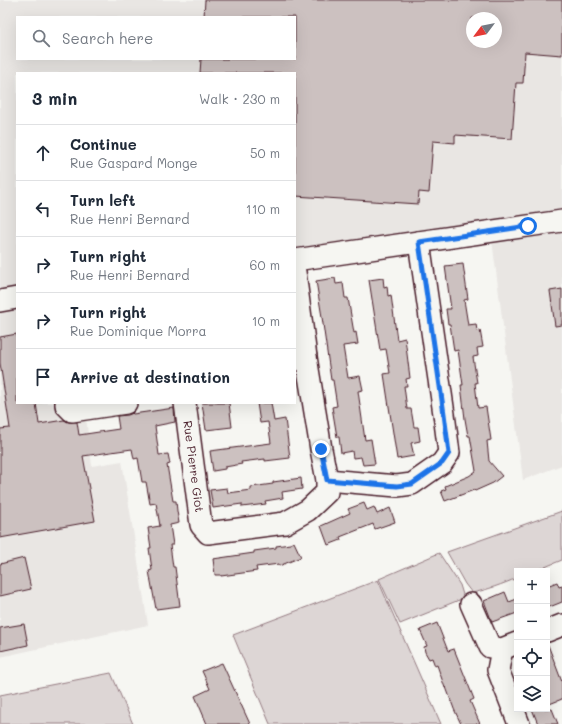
<!DOCTYPE html>
<html lang="en">
<head>
<meta charset="utf-8">
<style>
  :root { --surface:#fff; --page:#f2f2f3; --text:#1f2937; --muted:#747a83; --line:#e0e1e3 }
  body { margin:0; font-family:Mali,sans-serif; background:var(--page); color:var(--text) }
  .controls { position:absolute; right:12px; bottom:12px; display:grid; overflow:hidden; border-radius:0px; box-shadow:0 4px 16px #0002 }
  .controls button { width:36px; height:36px; display:grid; place-items:center; padding:0; border:0; border-bottom:1px solid var(--line); background:var(--surface); color:var(--text); font:20px sans-serif }
  .compass { position:absolute; left:466px; top:12px; width:36px; height:36px; border-radius:50%; background:var(--surface); box-shadow:0 4px 16px #0002; rotate:238deg }
  .stop { position:absolute; width:12px; height:12px; margin:-9px; border:3px solid #1a73e8; border-radius:50%; background:#fff }
  .stop.end { background:#1a73e8; border-color:#fff; box-shadow:0 1px 4px #0008 }
  .list { margin:0; padding:0; list-style:none }
  h2 { display:flex; justify-content:space-between; align-items:center; height:52px; margin:0; padding:0 16px; font-size:17px }
  h2 small { font-size:13px; font-weight:400; color:var(--muted) }
  .list li { display:grid; grid-template-columns:26px 1fr auto; gap:12px; align-items:center; box-sizing:border-box; height:56px; padding:0 16px; border-top:1px solid var(--line) }
  .list b { display:block; font-size:15px; white-space:nowrap }
  .list p { margin:0; font-size:13px; white-space:nowrap; color:var(--muted) }
  .list em { font-size:13px; font-style:normal; color:var(--muted) }
  .icon { flex:none; width:22px; height:22px; fill:none; stroke:currentColor; stroke-width:2; stroke-linecap:round; stroke-linejoin:round }
  .map { position:relative; flex:none; width:562px; height:724px; overflow:hidden }
  .search { position:absolute; background:var(--surface); box-shadow:0 4px 16px #0002; left:16px; top:16px; width:280px; height:44px; display:flex; align-items:center; gap:10px; box-sizing:border-box; padding:0 14px; border-radius:0px; color:var(--muted); font-size:15px }
  .panel { position:absolute; background:var(--surface); box-shadow:0 4px 16px #0002; left:16px; top:72px; width:280px; height:332px; border-radius:0px }
  .map>svg:first-child { display:block }
</style>
</head>
<body>
<div class="map">
<svg width="562" height="724" viewBox="0 0 562 724">
  <rect width="100%" height="100%" fill="#f6f6f2"/>
  <filter id="ink" filterUnits="userSpaceOnUse"><feTurbulence type="fractalNoise" baseFrequency=".025" numOctaves="2"/><feDisplacementMap in="SourceGraphic" scale="8" xChannelSelector="R" yChannelSelector="G"/><feConvolveMatrix kernelMatrix="1 2 1 2 8 2 1 2 1" color-interpolation-filters="sRGB"/></filter>
  <g filter="url(#ink)">
    <path fill="#e9e6e3" fill-rule="evenodd" d="M 0,0 L 562,0 L 562,465 L 523,480 L 492,240 L 315,268 L 295,271 L 295,73 L 17,73 L 17,403 L 58,403 L 86,418 L 92,466 L 122,461 L 148,625 L 0,657 ZM 17,17 L 295,17 L 295,59 L 17,59 ZM 472,18 L 496,18 L 496,42 L 472,42 Z"/>
    <path fill="#ddd6d5" stroke="#947a80" d="M 562,511 L 562,560 L 535,571 L 517,571 L 517,578 C 503,584 487,590 472,593 L 465,584 L 447,552 Z
      M 439,553 L 460,585 L 464,598 L 400,624 L 379,579 Z
      M 378,580 L 441,724 L 270,724 L 233,635 Z
      M 111,673 L 133,724 L 0,724 L 0,695 Z"/>
    <path fill="#ccc1c0" stroke="#4a1f2b" fill-rule="evenodd" d="M 205,0 L 562,0 L 562,55 L 525,52 L 523,83 L 516,83 L 512,139 L 455,135 L 455,143 L 433,141 L 429,193 L 419,192 L 418,204 L 295,196 L 295,73 L 200,73 L 201,59 L 295,59 L 295,17 L 204,17 ZM 472,18 L 496,18 L 496,42 L 472,42 Z
      M 463,264 L 468,299 L 464,300 L 468,325 L 476,324 L 477,331 L 480,330 L 483,347 L 477,348 L 478,356 L 473,357 L 477,383 L 475,383 L 478,408 L 486,407 L 491,440 L 487,441 L 489,461 L 502,476 L 493,483 L 475,491 L 474,490 L 445,501 L 441,491 L 446,489 L 445,486 L 469,476 L 476,471 L 470,436 L 468,436 L 465,419 L 461,385 L 463,385 L 458,350 L 454,351 L 450,324 L 448,324 L 446,309 L 451,309 L 445,266 Z
      M 335,278 L 336,284 L 343,283 L 345,298 L 348,298 L 354,333 L 356,332 L 358,344 L 343,346 L 348,378 L 360,376 L 363,390 L 358,391 L 365,440 L 371,439 L 375,464 L 363,465 L 361,457 L 353,458 L 352,451 L 341,453 L 339,437 L 337,437 L 332,407 L 337,406 L 333,380 L 331,380 L 322,317 L 316,281 Z
      M 383,278 L 384,287 L 387,286 L 388,296 L 391,295 L 397,340 L 405,338 L 410,378 L 406,379 L 407,386 L 404,386 L 407,409 L 411,409 L 414,427 L 418,427 L 420,441 L 411,443 L 414,456 L 397,459 L 384,374 L 390,373 L 386,349 L 380,350 L 369,280 Z
      M 562,289 L 562,325 L 555,326 L 550,291 Z
      M 17,334 L 17,403 L 36,403 L 39,424 L 64,420 L 69,422 L 77,422 L 79,435 L 119,429 L 117,416 L 128,415 L 132,413 L 133,414 L 174,408 L 175,422 L 155,426 L 159,455 L 168,454 L 170,464 L 167,465 L 173,501 L 176,501 L 177,511 L 179,523 L 170,525 L 173,545 L 170,545 L 173,567 L 175,567 L 180,606 L 156,609 L 149,571 L 152,570 L 149,548 L 151,548 L 148,528 L 160,526 L 156,503 L 150,504 L 146,482 L 142,482 L 138,458 L 134,459 L 132,449 L 83,456 L 95,521 L 0,538 L 0,429 L 10,428 L 0,363 L 0,337 Z
      M 202,403 L 229,403 L 232,427 L 206,430 Z
      M 257,403 L 271,403 L 274,421 L 285,419 L 290,458 L 265,461 L 265,459 L 241,462 L 242,464 L 225,467 L 225,469 L 213,471 L 210,451 L 271,443 L 268,422 L 260,423 Z
      M 301,478 L 302,489 L 282,492 L 283,498 L 265,501 L 266,504 L 242,507 L 242,504 L 213,508 L 210,490 L 227,488 L 228,493 L 251,490 L 251,487 L 273,484 L 273,482 Z
      M 364,503 L 367,510 L 374,507 L 377,514 L 390,508 L 395,522 L 375,529 L 373,524 L 340,537 L 341,540 L 328,545 L 321,526 L 350,513 L 348,509 Z
      M 294,542 L 301,557 L 279,566 L 279,564 L 256,567 L 257,571 L 221,576 L 221,575 L 215,575 L 213,559 L 254,553 L 254,551 L 276,548 L 276,546 L 290,544 Z
      M 24,558 L 31,589 L 0,596 L 0,564 Z
      M 557,582 L 559,587 L 562,586 L 562,602 L 547,608 L 547,586 Z
      M 505,592 L 509,602 L 517,599 L 517,613 L 492,622 L 484,601 Z
      M 437,623 L 448,651 L 454,649 L 474,699 L 470,701 L 480,724 L 461,724 L 454,709 L 446,687 L 445,688 L 437,665 L 435,666 L 432,658 L 429,659 L 425,652 L 424,647 L 427,646 L 420,630 Z
      M 24,624 L 28,645 L 0,651 L 0,628 Z
      M 548,645 L 562,682 L 562,699 L 547,705 L 547,646 Z
      M 222,663 L 250,724 L 207,724 L 195,696 L 210,689 L 202,671 Z
      M 532,709 L 552,709 L 558,724 L 538,724 Z"/>
    <g fill="none" stroke-linecap="round" stroke-linejoin="round">
      <g stroke="#4a1f2b" stroke-width="24">
        <g id="minor">
          <path d="M 295,260 L 562,221"/>
          <path d="M 295,272 L 306,357 L 295,359"/>
          <path d="M 0,301 L 17,298"/>
          <path d="M 66,403 L 66,405 L 72,411 L 126,403"/>
          <path id="s1" d="M 185,403 L 201,525 L 208,533 L 285,523 L 308,510 L 327,492 L 327,480 L 321,449 L 306,357"/>
          <path d="M 327,480 L 397,486 L 412,484 L 442,463 L 449,453 L 444,414 L 419,242"/>
          <path d="M 471,604 L 490,647 L 502,649 L 517,643"/>
          <path d="M 547,631 L 562,625"/>
          <path d="M 502,649 L 498,670 L 519,724"/>
        </g>
      </g>
      <use href="#minor" stroke="#f6f6f2" stroke-width="21"/>
    </g>
  </g>
  <g fill="none" stroke-linecap="round" stroke-linejoin="round" filter="url(#ink)">
    <path stroke="#1a73e8" stroke-width="5" d="M 321,449 L 327,480 L 397,486 L 412,484 L 442,463 L 449,453 L 444,414 L 419,242 L 528,226"/>
  </g>
  <g text-anchor="middle" stroke-width="3" stroke-linejoin="round" paint-order="stroke">
    <g font-size="12" fill="#4a1f2b" stroke="#f6f6f2">
      <text dy="4" stroke="none"><textPath href="#s1" startOffset="64">Rue Pierre Giot</textPath></text>
    </g>
  </g>
</svg>
<div class="controls">
<button>+</button>
<button>−</button>
<button><svg class="icon" aria-label="locate" viewBox="0 0 24 24"><circle cx="12" cy="12" r="6"/><path d="M12 2v4M12 18v4M2 12h4M18 12h4"/></svg></button>
<button><svg class="icon" aria-label="layers" viewBox="0 0 24 24"><path d="M12 4l9 5-9 5-9-5zM3 14l9 5 9-5"/></svg></button>
</div>
<svg class="compass" viewBox="-18 -18 36 36"><path d="M0-13l5 13h-10z" fill="#e53935"/><path d="M0 13l5-13h-10z" fill="#747a83"/></svg>
<div class="stop" style="left:528px;top:226px"></div>
<div class="stop end" style="left:321px;top:449px"></div>
<div class="search"><svg class="icon" aria-label="search" viewBox="0 0 24 24"><circle cx="10" cy="10" r="6"/><path d="M15 15l6 6"/></svg>Search here</div>
<section class="panel">
<h2>3 min<small>Walk · 230 m</small></h2>
<ul class="list">
<li><svg class="icon" aria-label="ahead" viewBox="0 0 24 24"><path d="M12 20V5M6 11l6-6 6 6"/></svg><div><b>Continue</b><p>Rue Gaspard Monge</p></div><em>50 m</em></li>
<li><svg class="icon" aria-label="left" viewBox="0 0 24 24"><path d="M17 20v-9H6M10 6l-5 5 5 5"/></svg><div><b>Turn left</b><p>Rue Henri Bernard</p></div><em>110 m</em></li>
<li><svg class="icon" aria-label="right" viewBox="0 0 24 24"><path d="M7 20v-9h11M14 6l5 5-5 5"/></svg><div><b>Turn right</b><p>Rue Henri Bernard</p></div><em>60 m</em></li>
<li><svg class="icon" aria-label="right" viewBox="0 0 24 24"><path d="M7 20v-9h11M14 6l5 5-5 5"/></svg><div><b>Turn right</b><p>Rue Dominique Morra</p></div><em>10 m</em></li>
<li><svg class="icon" aria-label="arrive" viewBox="0 0 24 24"><path d="M6 21V4h12l-3 4 3 4H6"/></svg><div><b>Arrive at destination</b></div></li>
</ul>
</section>
</div>
</body>
</html>
